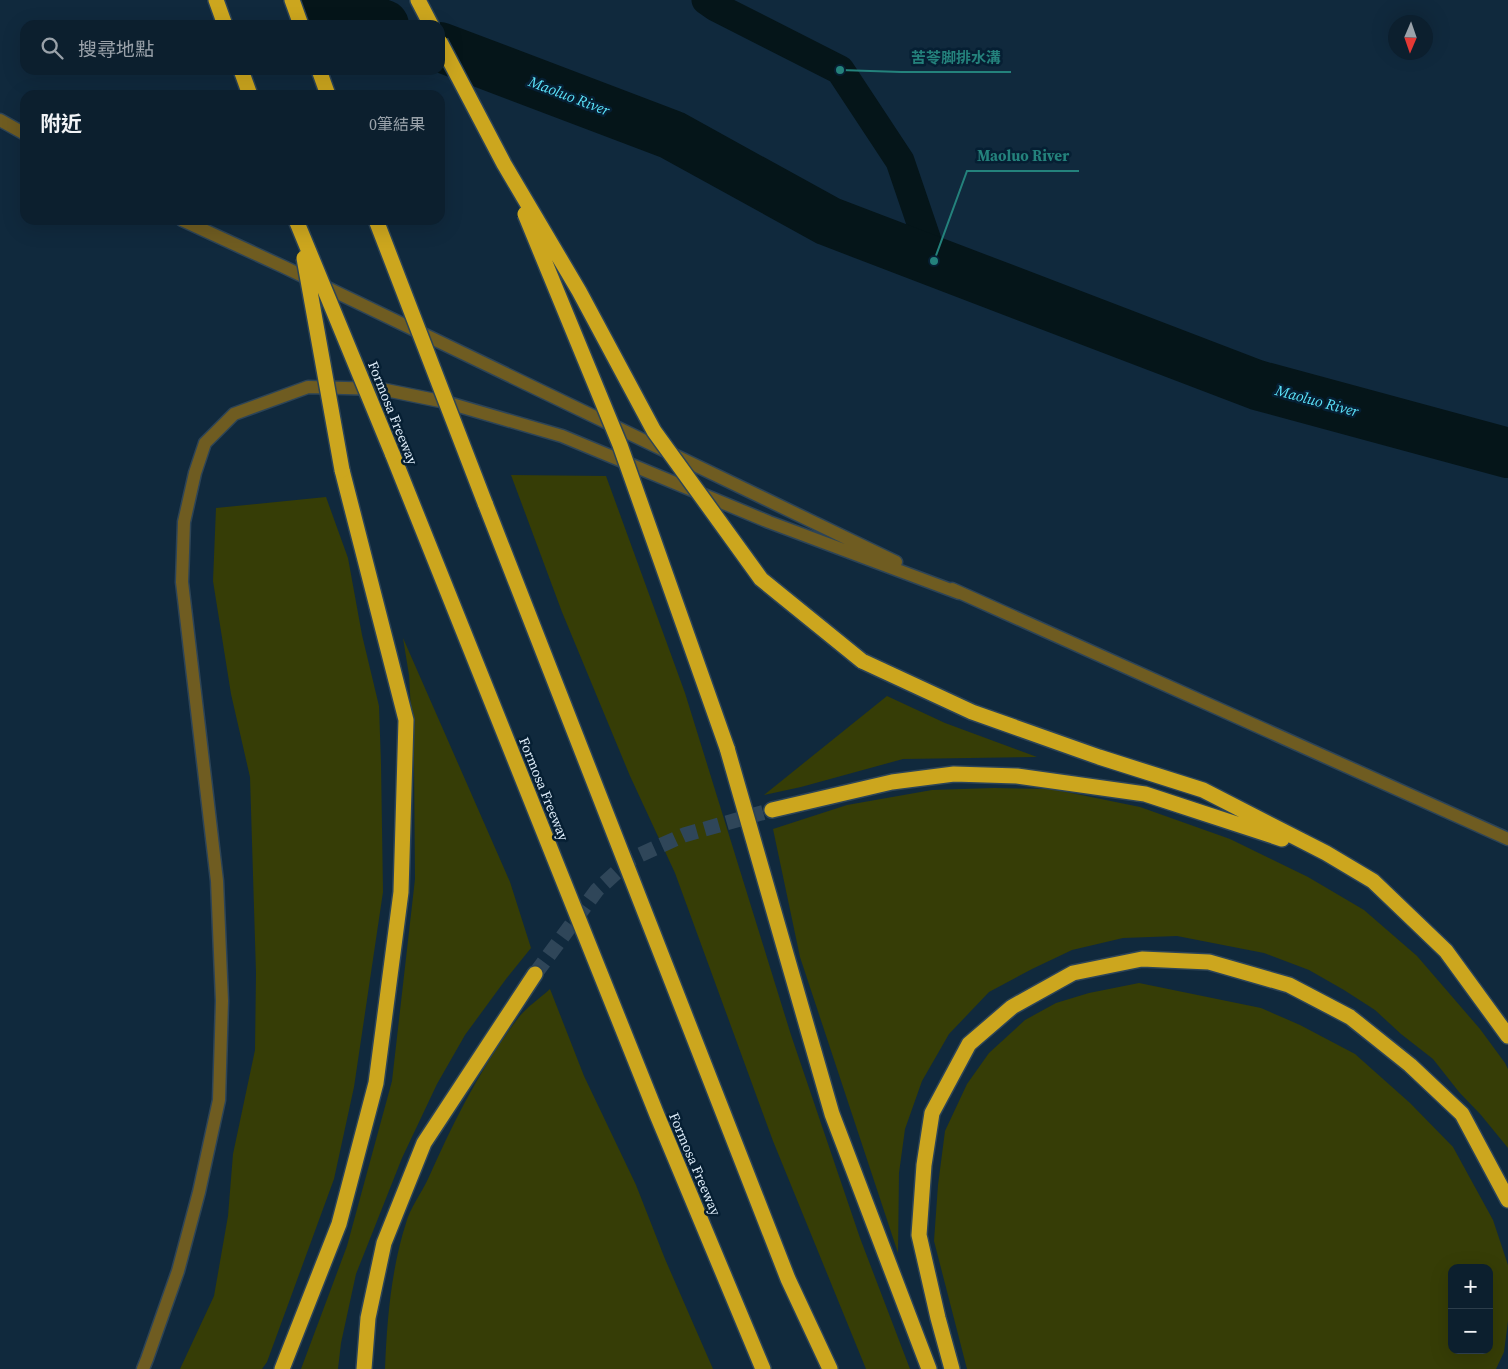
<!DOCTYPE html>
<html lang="zh-TW">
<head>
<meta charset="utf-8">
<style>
  :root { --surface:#0c1f2e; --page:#1a2c3a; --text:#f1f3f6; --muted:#9aa2aa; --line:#2c3d4a }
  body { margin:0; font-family:"Source Serif 4","Noto Sans TC",serif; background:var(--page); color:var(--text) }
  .controls { position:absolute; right:15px; bottom:15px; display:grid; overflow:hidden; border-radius:10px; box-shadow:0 5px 20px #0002 }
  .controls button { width:45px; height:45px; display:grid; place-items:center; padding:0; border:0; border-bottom:1px solid var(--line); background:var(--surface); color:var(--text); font:25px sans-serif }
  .compass { position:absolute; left:1388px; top:15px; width:45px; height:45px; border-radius:50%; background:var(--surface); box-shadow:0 5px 20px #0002; rotate:182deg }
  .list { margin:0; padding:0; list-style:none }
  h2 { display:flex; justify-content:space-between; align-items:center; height:65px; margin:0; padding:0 20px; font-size:21px }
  h2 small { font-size:16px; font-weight:400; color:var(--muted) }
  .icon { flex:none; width:28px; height:28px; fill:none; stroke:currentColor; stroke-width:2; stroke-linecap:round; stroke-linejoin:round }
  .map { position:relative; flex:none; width:1508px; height:1369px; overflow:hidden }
  .search { position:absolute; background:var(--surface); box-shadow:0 5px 20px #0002; left:20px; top:20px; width:425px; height:55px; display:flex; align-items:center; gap:12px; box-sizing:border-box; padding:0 18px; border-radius:15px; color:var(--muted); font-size:19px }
  .panel { position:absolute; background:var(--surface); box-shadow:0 5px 20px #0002; left:20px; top:90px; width:425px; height:135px; border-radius:15px }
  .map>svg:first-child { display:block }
</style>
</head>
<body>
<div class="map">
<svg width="1508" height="1369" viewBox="0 0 1508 1369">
  <rect width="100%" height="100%" fill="#10293d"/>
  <path fill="#363d06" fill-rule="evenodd" d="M 511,475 L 606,476 L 685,693 L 791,1035 L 860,1238 L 910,1369 L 866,1369 L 773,1141 L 675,873 L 630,776 L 562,612 Z
    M 326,497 L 348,558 L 362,635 L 379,706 L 381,764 L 383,892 L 354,1087 L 334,1179 L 267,1362 L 262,1369 L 180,1369 L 214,1296 L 228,1216 L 233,1154 L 255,1050 L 256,973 L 250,777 L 231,694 L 213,581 L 216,508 Z
    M 403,638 L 510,882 L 531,948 L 506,979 L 465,1035 L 437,1084 L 402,1158 L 356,1274 L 341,1343 L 338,1369 L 301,1369 L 347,1246 L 392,1081 L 415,879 L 414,764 L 409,675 Z
    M 887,696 L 945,723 L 1037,757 L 903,759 L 801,787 L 764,795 Z
    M 994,788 L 1052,789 L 1140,807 L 1230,839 L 1308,877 L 1364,910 L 1417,956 L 1480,1029 L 1505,1063 L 1508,1069 L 1508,1148 L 1481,1115 L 1459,1092 L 1433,1059 L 1401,1034 L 1375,1010 L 1344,990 L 1309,970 L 1264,953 L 1177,936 L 1123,938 L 1072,950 L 1032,969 L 989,992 L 949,1034 L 922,1081 L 905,1129 L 899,1173 L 898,1253 L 800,957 L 773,829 L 847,805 L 932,790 Z
    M 1139,983 L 1261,1008 L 1300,1025 L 1355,1054 L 1410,1103 L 1453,1147 L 1493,1220 L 1508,1265 L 1508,1321 L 1504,1352 L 1496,1369 L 967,1369 L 934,1241 L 938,1185 L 945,1131 L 967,1084 L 989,1053 L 1025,1020 L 1056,1003 L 1089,993 ZM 1452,1268 L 1489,1268 L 1489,1350 L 1452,1350 Z
    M 550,989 L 584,1076 L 636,1185 L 665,1259 L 713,1369 L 385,1369 C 387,1320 391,1270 406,1223 C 410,1208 421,1194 428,1179 C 453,1123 481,1066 519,1017 C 527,1007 540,998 550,989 Z"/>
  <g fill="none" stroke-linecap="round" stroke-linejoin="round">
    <path stroke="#051519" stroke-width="29" d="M 706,0 L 716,7 L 840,70 L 900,161 L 934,261"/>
    <path stroke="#051519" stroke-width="50" d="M 318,0 L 384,25
      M 440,47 L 672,135 L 828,221 L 1257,385 L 1508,453"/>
    <path stroke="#2f4659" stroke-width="15" stroke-dasharray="15 8" stroke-linecap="butt" d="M 535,974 L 597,890 L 631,859 L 684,835 L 772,810"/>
    <g stroke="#2d4457" stroke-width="15">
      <path id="street" d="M 0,120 L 25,134
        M 182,220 L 284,267 L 896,562
        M 952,589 L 1508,839
        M 143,1369 L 147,1359 L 178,1271 L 199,1192 L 219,1100 L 222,1001 L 217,881 L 182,582 L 184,522 L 195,473 L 205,443 L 234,414 L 308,387 L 381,389 L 445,402 L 562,436 L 769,522 L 959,593"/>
    </g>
    <g stroke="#2d4457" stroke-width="18">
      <path id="highway" d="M 216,0 L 225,25
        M 292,0 L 301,25
        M 418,0 L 431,25
        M 241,70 L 250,95
        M 319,70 L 328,95
        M 392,453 L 657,1115 L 763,1369
        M 485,503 L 788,1279 L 830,1369
        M 862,661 L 972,712 L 1099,757 L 1203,790 L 1326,853 L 1373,881 L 1446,951 L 1508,1036
        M 727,748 L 832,1114 L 929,1369
        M 772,810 L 892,782 L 954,774 L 1017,776 L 1145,794 L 1282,839
        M 282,1369 L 339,1224 L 376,1083 L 401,892 L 406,720 L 342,470
        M 364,1369 L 368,1318 L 384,1243 L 424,1143 L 535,974
        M 952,1369 L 938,1318 L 919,1235 L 924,1165 L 932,1113 L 969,1044 L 1012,1007 L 1073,973 L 1142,959 L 1209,962 L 1289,985 L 1350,1017 L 1410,1065 L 1462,1114 L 1508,1200"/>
    </g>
    <use href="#street" stroke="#6f5c21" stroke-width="12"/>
    <use href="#highway" stroke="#cca61e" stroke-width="15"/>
    <g stroke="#2d4457" stroke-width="18" stroke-linecap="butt">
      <path id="highway-bridge" d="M 440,42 L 504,164 L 579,291 L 654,431 L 761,579 L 862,661
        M 525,214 L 620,445 L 727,748
        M 296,220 L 392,453
        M 376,220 L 485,503
        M 304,258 L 342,470"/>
    </g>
    <use href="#highway-bridge" stroke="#cca61e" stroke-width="15"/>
  </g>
  <g text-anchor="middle" stroke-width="5" stroke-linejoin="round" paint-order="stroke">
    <g font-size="14" fill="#dcebf8" stroke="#061f33">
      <text transform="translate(393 413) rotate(68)" y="5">Formosa Freeway</text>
      <text transform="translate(544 789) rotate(68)" y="5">Formosa Freeway</text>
      <text transform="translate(695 1164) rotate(67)" y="5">Formosa Freeway</text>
    </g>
    <g font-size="15" font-style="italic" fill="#5be2fa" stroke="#061f33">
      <text transform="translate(569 96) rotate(21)" y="5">Maoluo River</text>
      <text transform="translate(1317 401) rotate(15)" y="5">Maoluo River</text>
    </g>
  </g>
  <path fill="none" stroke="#24827c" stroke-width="2" d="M840 70L901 72H1011M934 261L967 171H1079"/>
  <g fill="#24827c" stroke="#061f33" stroke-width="2">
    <circle cx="840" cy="70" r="5"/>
    <circle cx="934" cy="261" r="5"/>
  </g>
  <g font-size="15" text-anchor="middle" font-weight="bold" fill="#24827c" stroke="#061f33" stroke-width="5" stroke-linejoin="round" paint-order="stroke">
    <text x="956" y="63">苦苓脚排水溝</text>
    <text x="1023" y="161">Maoluo River</text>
  </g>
</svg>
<div class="controls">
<button>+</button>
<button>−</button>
</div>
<svg class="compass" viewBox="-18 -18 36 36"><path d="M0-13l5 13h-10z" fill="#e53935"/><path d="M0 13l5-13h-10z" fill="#9aa2aa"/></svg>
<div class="search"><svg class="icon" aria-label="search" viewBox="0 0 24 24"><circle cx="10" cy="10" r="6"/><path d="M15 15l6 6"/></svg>搜尋地點</div>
<section class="panel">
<h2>附近<small>0筆結果</small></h2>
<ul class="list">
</ul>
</section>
</div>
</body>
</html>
